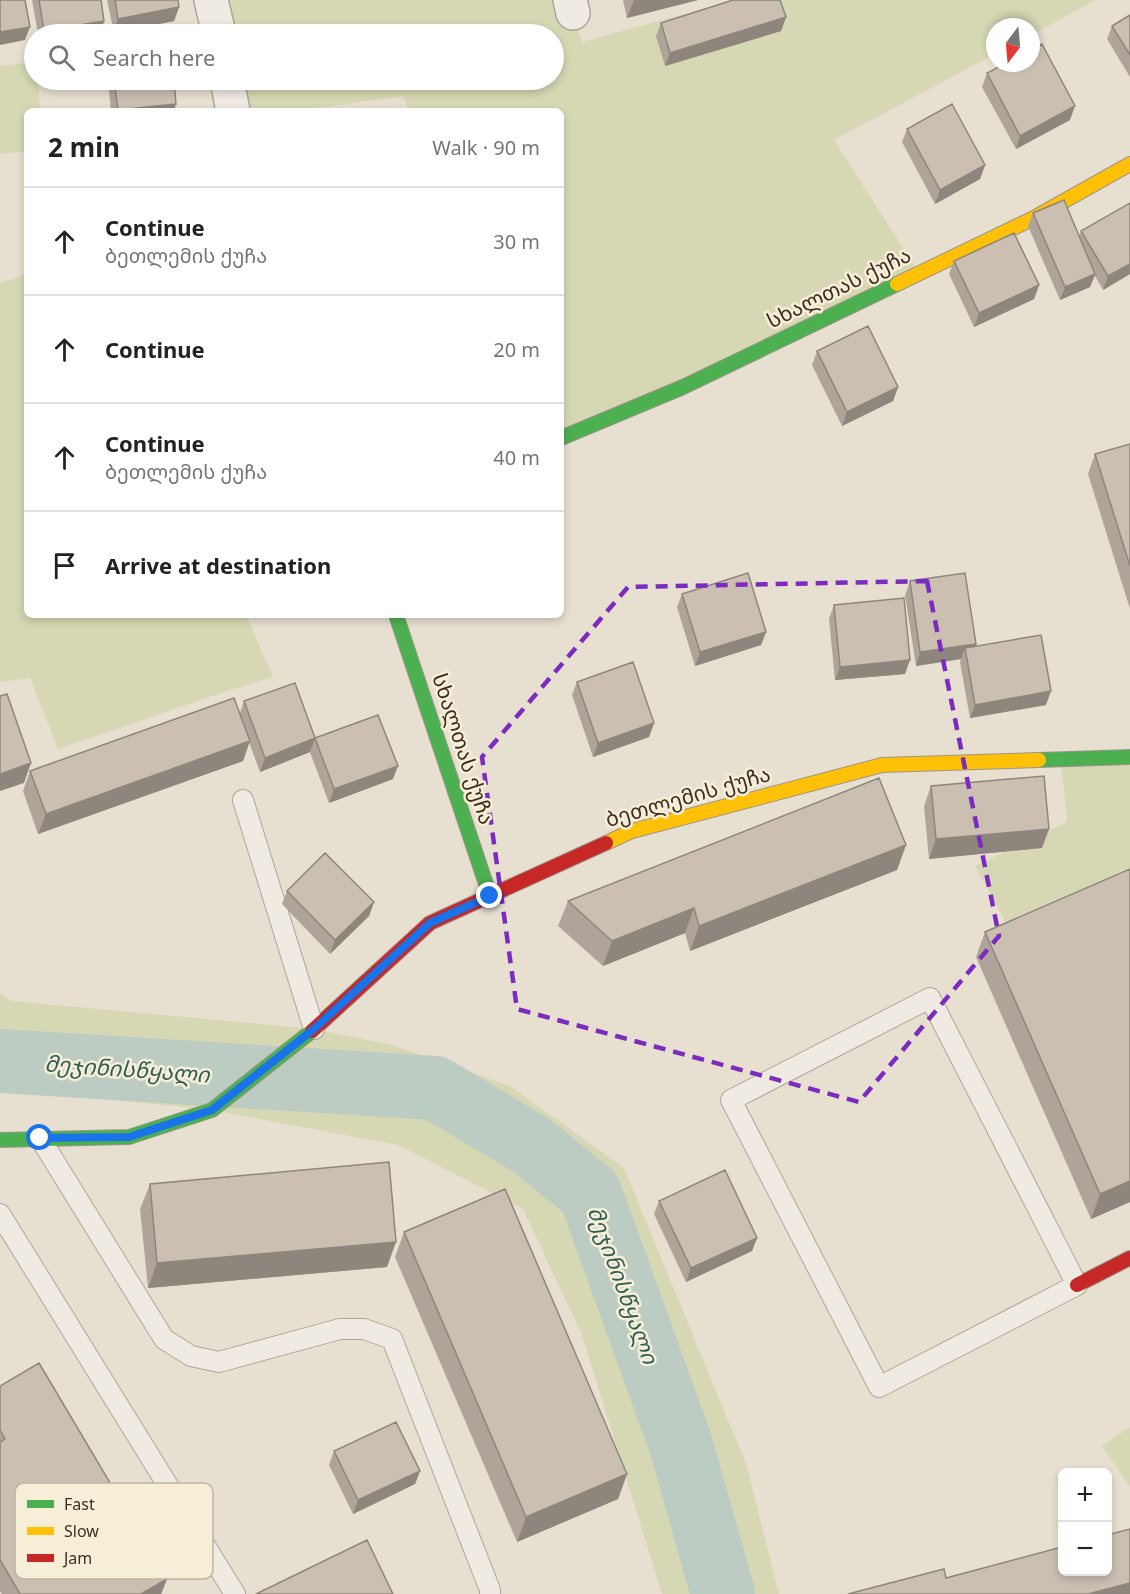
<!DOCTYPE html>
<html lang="en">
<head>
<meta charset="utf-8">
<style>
  :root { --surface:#fff; --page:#f6f6f6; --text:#222; --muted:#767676; --line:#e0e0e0 }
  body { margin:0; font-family:Georgia,"Noto Sans Georgian",serif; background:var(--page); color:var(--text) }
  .controls { position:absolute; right:18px; bottom:18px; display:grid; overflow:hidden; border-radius:9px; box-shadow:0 3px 9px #0003 }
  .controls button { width:54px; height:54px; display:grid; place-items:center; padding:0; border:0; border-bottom:2px solid var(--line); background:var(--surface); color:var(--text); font:30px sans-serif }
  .compass { position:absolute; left:986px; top:18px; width:54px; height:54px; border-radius:50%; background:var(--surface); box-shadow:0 3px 9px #0003; rotate:196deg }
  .stop { position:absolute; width:18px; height:18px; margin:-14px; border:4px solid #1a73e8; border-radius:50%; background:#fff }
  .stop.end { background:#1a73e8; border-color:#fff; box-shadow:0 2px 6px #0008 }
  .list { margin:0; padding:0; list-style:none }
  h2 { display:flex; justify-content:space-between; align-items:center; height:78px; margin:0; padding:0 24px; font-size:26px }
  h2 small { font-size:20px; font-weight:400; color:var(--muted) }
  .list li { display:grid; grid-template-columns:39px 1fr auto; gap:18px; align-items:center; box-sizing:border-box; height:108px; padding:0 24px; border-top:2px solid var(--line) }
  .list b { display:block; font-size:22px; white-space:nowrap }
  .list p { margin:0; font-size:20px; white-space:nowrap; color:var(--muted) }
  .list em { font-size:20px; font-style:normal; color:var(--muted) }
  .icon { flex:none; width:33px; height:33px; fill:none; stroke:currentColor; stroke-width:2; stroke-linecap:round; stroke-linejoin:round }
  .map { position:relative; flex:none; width:1130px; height:1594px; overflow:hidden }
  .search { position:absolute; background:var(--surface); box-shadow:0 3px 9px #0003; left:24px; top:24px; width:540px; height:66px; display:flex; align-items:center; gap:15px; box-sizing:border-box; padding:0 21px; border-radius:33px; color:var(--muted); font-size:22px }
  .panel { position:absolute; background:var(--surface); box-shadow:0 3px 9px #0003; left:24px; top:108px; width:540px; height:510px; border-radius:9px }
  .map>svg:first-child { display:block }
</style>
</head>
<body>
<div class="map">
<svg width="1130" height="1594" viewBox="0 0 1130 1594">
  <rect width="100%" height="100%" fill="#e7e0d1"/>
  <path fill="#d6d7b3" d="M 211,0 L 570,0 L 582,42 L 736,0 L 1096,0 L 1031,35 L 1031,27 L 995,27 L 995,54 L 834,140 L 919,273 L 561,438 L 561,111 L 409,111 L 403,96 L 295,111 L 233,111 L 227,80 L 554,80 L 554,34 L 219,34 Z
    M 34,62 L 34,80 L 38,80 L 40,111 L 27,111 L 27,151 L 0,154 L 0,66 Z
    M 27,274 L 27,615 L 246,615 L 273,677 L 230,690 L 58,749 L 30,678 L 0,682 L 0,283 Z
    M 1130,751 L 1130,901 L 1019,946 L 975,866 L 1067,822 L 1061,759 Z
    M 0,993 L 12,1001 L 314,1029 L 392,1045 L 510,1086 L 624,1168 L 746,1464 L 779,1594 L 662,1594 L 582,1335 L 523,1209 L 398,1145 L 212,1110 L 18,1090 L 0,1083 Z
    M 1130,1427 L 1130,1487 L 1102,1446 Z"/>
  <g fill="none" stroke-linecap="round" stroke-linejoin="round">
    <path stroke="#bcccc2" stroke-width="64" d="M 0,1061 L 435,1088 L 531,1145 L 590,1193 L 681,1445 L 723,1594"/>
    <g stroke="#ada599" stroke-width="22">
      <path id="lane" d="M 243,800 L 314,1029
        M 930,998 L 1077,1285 L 879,1387 L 731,1100 Z
        M 40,1138 L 164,1339 L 191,1356 L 219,1362 L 340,1329 L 364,1329 L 392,1339 L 490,1590 L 490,1594
        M 0,1214 L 235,1594"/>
    </g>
    <g stroke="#ada599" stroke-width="36">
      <path id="street" d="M 211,0 L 219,34
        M 570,0 L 573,13
        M 227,80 L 233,111"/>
    </g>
    <g stroke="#9c958a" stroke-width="16">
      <path id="fast" d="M 561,438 L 683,387 L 897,284
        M 396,615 L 490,896
        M 1039,760 L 1130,757
        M 0,1140 L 129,1137 L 212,1110 L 312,1031"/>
    </g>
    <g stroke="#9c958a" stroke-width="16">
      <path id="slow" d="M 897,284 L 1032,219 L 1130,164
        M 606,843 L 632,831 L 882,765 L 1039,760"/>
    </g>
    <g stroke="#9c958a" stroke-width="16">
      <path id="jam" d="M 312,1031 L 430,923 L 606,843
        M 1077,1285 L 1130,1258"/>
    </g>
    <use href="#lane" stroke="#efebe3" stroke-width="20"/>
    <use href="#street" stroke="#efebe3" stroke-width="33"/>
    <use href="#fast" stroke="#4caf50" stroke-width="14"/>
    <use href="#slow" stroke="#ffc107" stroke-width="14"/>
    <use href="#jam" stroke="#c62828" stroke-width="14"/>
  </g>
  <path fill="#afa499" d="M 32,0 L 101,0 L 104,21 L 100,34 L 38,34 Z
    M 107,0 L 178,0 L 179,7 L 174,21 L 114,33 Z
    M 623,0 L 698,0 L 627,18 Z
    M 1130,15 L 1130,77 L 1107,39 L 1112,26 Z
    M 786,17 L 781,31 L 665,66 L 656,36 L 661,23 Z
    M 987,73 L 1070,120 L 1016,149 L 982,87 Z
    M 108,80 L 174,80 L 174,111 L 111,111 Z
    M 907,129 L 985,165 L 980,179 L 935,204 L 902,142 Z
    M 1033,213 L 1079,236 L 1081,231 L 1130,274 L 1103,290 L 1095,276 L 1090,287 L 1060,300 L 1028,226 Z
    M 954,261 L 1039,285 L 1034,299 L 974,327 L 949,274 Z
    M 817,351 L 898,387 L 893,401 L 842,426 L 812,365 Z
    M 1130,444 L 1130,609 L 1088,474 L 1095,454 Z
    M 910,581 L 976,644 L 975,647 L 1046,705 L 970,718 L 960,662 L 961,659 L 916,666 L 905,595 Z
    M 682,594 L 766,632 L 761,645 L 695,666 L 677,607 Z
    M 834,605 L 905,674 L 835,680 L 829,619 Z
    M 577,682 L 654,723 L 649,737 L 593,757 L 572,695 Z
    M 244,701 L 393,779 L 329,803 L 310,752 L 260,772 L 249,742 L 243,761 L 38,834 L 23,791 L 30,771 L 240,713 Z
    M 931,786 L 1042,848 L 929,859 L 924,806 Z
    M 906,845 L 897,870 L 690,951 L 685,933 L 603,966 L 558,926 L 568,901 Z
    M 287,891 L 374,902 L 369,916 L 330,954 L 282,904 Z
    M 985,932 L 1130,1202 L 1091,1219 L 976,957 Z
    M 150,1184 L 387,1267 L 148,1288 L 140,1209 Z
    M 659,1201 L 757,1238 L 752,1251 L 686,1282 L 654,1214 Z
    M 404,1232 L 627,1474 L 618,1499 L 517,1542 L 395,1257 Z
    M 0,1386 L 167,1579 L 161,1594 L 2,1594 L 0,1591 Z
    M 334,1451 L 420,1471 L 415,1484 L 353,1514 L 329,1465 Z"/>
  <path fill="#8e867d" d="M 634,0 L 698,0 L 627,18 Z
    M 179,7 L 174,21 L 114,33 L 118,19 Z
    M 786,17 L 781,31 L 665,66 L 670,53 Z
    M 104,21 L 100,34 L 43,34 L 44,31 Z
    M 30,27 L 25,40 L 0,45 L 0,32 Z
    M 176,104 L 174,111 L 117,111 L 118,110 Z
    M 1075,106 L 1070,120 L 1016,149 L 1020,136 Z
    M 985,165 L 980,179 L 935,204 L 940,190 Z
    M 1130,264 L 1130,274 L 1103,290 L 1108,276 Z
    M 1095,274 L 1090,287 L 1060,300 L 1065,287 Z
    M 1039,285 L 1034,299 L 974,327 L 979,313 Z
    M 898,387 L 893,401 L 842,426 L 847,412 Z
    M 766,632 L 761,645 L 695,666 L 700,652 Z
    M 976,644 L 971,658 L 965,648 L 961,659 L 916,666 L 920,652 Z
    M 910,660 L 905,674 L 835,680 L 840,667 Z
    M 1051,691 L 1046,705 L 970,718 L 975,705 Z
    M 654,723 L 649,737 L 593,757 L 598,743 Z
    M 315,738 L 310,752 L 260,772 L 265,758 Z
    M 250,741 L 243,761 L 38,834 L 46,814 Z
    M 31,763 L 24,783 L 0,791 L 0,774 Z
    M 398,766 L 393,779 L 329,803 L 334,789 Z
    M 1049,829 L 1042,848 L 929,859 L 936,839 Z
    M 906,845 L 897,870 L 690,951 L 699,926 Z
    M 374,902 L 369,916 L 330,954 L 335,940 Z
    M 694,908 L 685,933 L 603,966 L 612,941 Z
    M 1130,1181 L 1130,1202 L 1091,1219 L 1100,1194 Z
    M 757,1238 L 752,1251 L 686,1282 L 691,1268 Z
    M 396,1242 L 387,1267 L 148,1288 L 157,1263 Z
    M 420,1471 L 415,1484 L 353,1514 L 358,1500 Z
    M 627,1474 L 618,1499 L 517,1542 L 526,1517 Z
    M 167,1579 L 161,1594 L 141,1594 Z
    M 1130,1583 L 1130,1594 L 1088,1594 Z"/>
  <path fill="#cbbfb2" stroke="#8e867d" stroke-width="1.5" d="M 0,0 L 25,0 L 30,27 L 0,32 Z
    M 39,0 L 101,0 L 104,21 L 44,31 Z
    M 115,0 L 178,0 L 179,7 L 118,19 Z
    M 733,0 L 780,0 L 786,17 L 670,53 L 661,23 Z
    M 1130,15 L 1130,55 L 1112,26 Z
    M 1042,44 L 1075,106 L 1020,136 L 987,73 L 1006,63 L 1031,63 L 1031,50 Z
    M 114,80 L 174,80 L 176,104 L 118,110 Z
    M 952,104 L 985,165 L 940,190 L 907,129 Z
    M 1064,200 L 1095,274 L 1065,287 L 1033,213 Z
    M 1130,203 L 1130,264 L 1108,276 L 1081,231 Z
    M 1014,233 L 1039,285 L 979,313 L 954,261 Z
    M 868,326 L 898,387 L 847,412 L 817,351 Z
    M 1130,444 L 1130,566 L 1095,454 Z
    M 748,573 L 766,632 L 700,652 L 682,594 Z
    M 965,573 L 976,644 L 920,652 L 910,581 Z
    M 904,598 L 910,660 L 840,667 L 834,605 Z
    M 1041,635 L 1051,691 L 975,705 L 965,648 Z
    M 633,662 L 654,723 L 598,743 L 577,682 Z
    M 295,683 L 315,738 L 265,758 L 244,701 Z
    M 7,694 L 31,763 L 0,774 L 0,696 Z
    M 234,698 L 250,741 L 46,814 L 30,771 Z
    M 378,715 L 398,766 L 334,789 L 315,738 Z
    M 1044,776 L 1049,829 L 936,839 L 931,786 Z
    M 879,778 L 906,845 L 699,926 L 694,908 L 612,941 L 568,901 Z
    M 325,853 L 374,902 L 335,940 L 287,891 Z
    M 1130,869 L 1130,1181 L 1100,1194 L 985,932 Z
    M 389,1162 L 396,1242 L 157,1263 L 150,1184 Z
    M 725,1170 L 757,1238 L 691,1268 L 659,1201 Z
    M 505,1189 L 627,1474 L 526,1517 L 404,1232 Z
    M 39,1363 L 167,1579 L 141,1594 L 20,1594 L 0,1560 L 0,1442 L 5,1439 L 0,1430 L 0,1386 Z
    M 396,1422 L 420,1471 L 358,1500 L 334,1451 Z
    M 1130,1529 L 1130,1583 L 1088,1594 L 848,1594 L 944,1569 L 946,1578 L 1062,1547 L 1062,1572 L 1107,1572 L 1107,1535 Z
    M 367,1540 L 393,1594 L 256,1594 Z"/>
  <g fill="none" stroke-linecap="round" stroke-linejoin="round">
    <path stroke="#1a73e8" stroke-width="8" d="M 40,1138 L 129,1137 L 212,1110 L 314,1029 L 430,923 L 490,896"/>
  </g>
  <path fill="none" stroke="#7b2cbf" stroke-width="4.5" stroke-dasharray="12 8" stroke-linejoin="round" d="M 927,581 L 999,936 L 859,1102 L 517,1009 L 482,757 L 628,587 Z"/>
  <g text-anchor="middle" stroke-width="5" stroke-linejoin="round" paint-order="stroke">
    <g font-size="21" fill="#3d2e20" stroke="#f7eed8">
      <text transform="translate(839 288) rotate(-26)" y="7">სხალთას ქუჩა</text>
      <text transform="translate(463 749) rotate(72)" y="7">სხალთას ქუჩა</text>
      <text transform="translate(688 797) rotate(-16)" y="7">ბეთლემის ქუჩა</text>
    </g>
    <g font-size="22" font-style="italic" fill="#2f5d5a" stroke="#f7eed8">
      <text transform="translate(127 1069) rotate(4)" y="8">მეჯინისწყალი</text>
      <text transform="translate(623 1285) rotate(70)" y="8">მეჯინისწყალი</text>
    </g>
  </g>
  <rect x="15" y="1483" width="198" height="96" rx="9" fill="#f7eed8" stroke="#bfb4a1" stroke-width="1.5"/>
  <rect x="27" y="1500" width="27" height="8" fill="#4caf50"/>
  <rect x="27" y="1527" width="27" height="8" fill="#ffc107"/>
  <rect x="27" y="1554" width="27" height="8" fill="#c62828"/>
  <g font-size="16" fill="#3d2e20">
    <text x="64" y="1510">Fast</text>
    <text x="64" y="1537">Slow</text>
    <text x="64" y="1564">Jam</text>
  </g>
</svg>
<div class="controls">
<button>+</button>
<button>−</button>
</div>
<svg class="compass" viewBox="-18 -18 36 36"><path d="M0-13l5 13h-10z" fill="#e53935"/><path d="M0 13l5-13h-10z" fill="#767676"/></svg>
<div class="stop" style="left:40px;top:1138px"></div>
<div class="stop end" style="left:490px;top:896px"></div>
<div class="search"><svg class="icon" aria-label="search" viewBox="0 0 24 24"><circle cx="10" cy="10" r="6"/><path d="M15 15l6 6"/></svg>Search here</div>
<section class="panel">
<h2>2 min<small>Walk · 90 m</small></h2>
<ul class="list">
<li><svg class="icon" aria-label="ahead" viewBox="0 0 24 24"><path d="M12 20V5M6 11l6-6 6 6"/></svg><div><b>Continue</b><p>ბეთლემის ქუჩა</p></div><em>30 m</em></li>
<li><svg class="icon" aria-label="ahead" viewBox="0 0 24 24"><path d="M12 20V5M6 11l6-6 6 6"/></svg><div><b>Continue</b></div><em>20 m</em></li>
<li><svg class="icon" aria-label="ahead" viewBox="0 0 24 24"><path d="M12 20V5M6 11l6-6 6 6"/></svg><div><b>Continue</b><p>ბეთლემის ქუჩა</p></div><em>40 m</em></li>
<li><svg class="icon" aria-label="arrive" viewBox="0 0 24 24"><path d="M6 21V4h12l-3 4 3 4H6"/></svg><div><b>Arrive at destination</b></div></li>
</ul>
</section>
</div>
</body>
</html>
